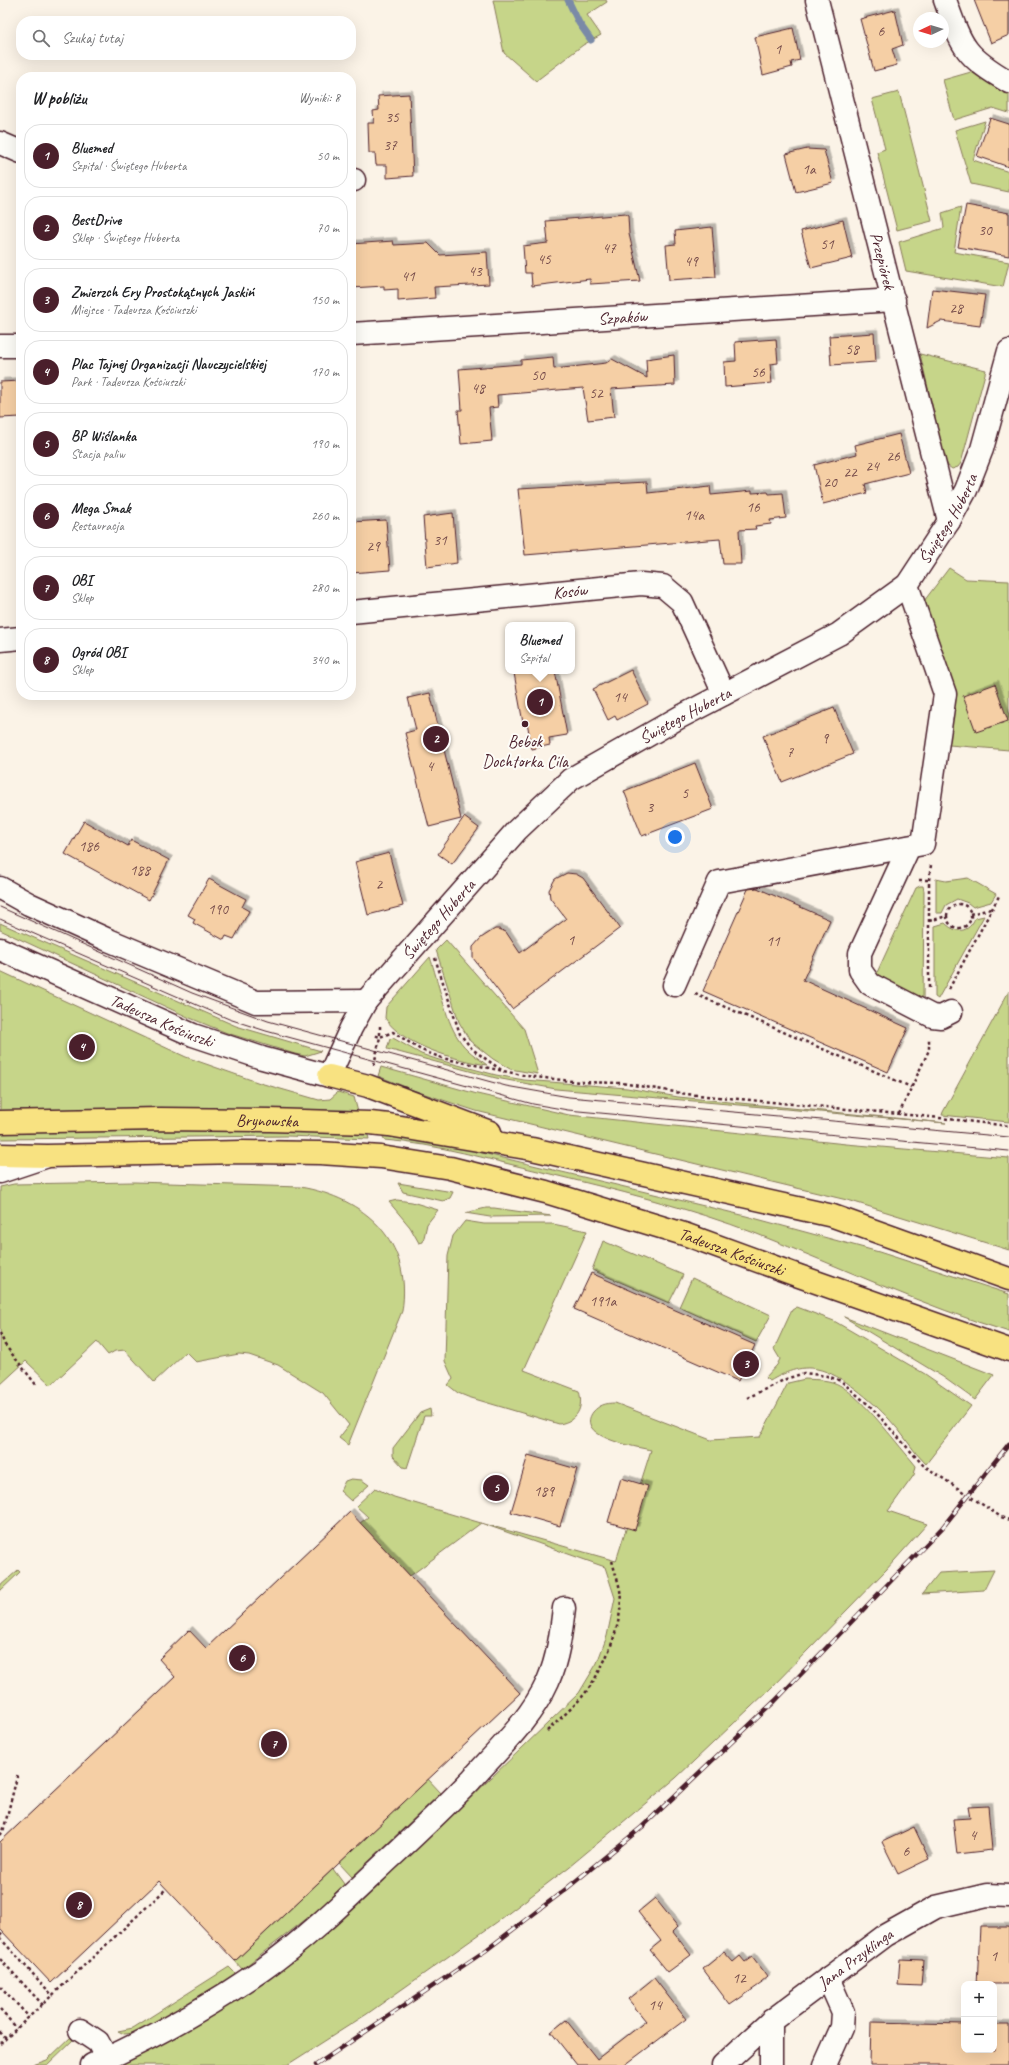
<!DOCTYPE html>
<html lang="pl">
<head>
<meta charset="utf-8">
<style>
  :root { --surface:#fff; --page:#f6f6f6; --text:#202124; --muted:#757577; --line:#e0e0e0; --accent:#4a1f2b }
  body { margin:0; font-family:Caveat,sans-serif; background:var(--page); color:var(--text) }
  .controls { position:absolute; right:12px; bottom:12px; display:grid; overflow:hidden; border-radius:8px; box-shadow:0 4px 16px #0002 }
  .controls button { width:36px; height:36px; display:grid; place-items:center; padding:0; border:0; border-bottom:1px solid var(--line); background:var(--surface); color:var(--text); font:20px sans-serif }
  .compass { position:absolute; left:913px; top:12px; width:36px; height:36px; border-radius:50%; background:var(--surface); box-shadow:0 4px 16px #0002; rotate:266deg }
  .you { position:absolute; left:675px; top:837px; width:14px; height:14px; margin:-10px; border:3px solid #fff; border-radius:50%; background:#1a73e8; box-shadow:0 0 0 6px #1a73e833 }
  .badge { display:grid; place-items:center; width:26px; height:26px; border-radius:50%; background:var(--accent); color:#fff; font-size:13px; font-weight:700 }
  .pin { position:absolute; translate:-50% -50%; border:2px solid #fff; box-shadow:0 1px 4px #0006 }
  .popup { position:absolute; left:505px; top:622px; width:70px; height:52px; box-sizing:border-box; display:grid; place-content:center; border-radius:8px; background:var(--surface); filter:drop-shadow(0 1px 3px #0005); font-size:13px; white-space:nowrap; color:var(--muted) }
  .popup b { font-size:15px; color:var(--text) }
  .popup::after { content:''; position:absolute; left:50%; top:100%; margin-left:-8px; border:8px solid transparent; border-top-color:var(--surface) }
  .list { margin:0; padding:0; list-style:none }
  h2 { display:flex; justify-content:space-between; align-items:center; height:52px; margin:0; padding:0 16px; font-size:17px }
  h2 small { font-size:13px; font-weight:400; color:var(--muted) }
  .list li { display:grid; grid-template-columns:26px 1fr auto; gap:12px; align-items:center; box-sizing:border-box; height:64px; margin:0 8px 8px; padding:0 8px; border:1px solid var(--line); border-radius:16px }
  .list b { display:block; font-size:15px; white-space:nowrap }
  .list p { margin:0; font-size:13px; white-space:nowrap; color:var(--muted) }
  .list em { font-size:13px; font-style:normal; color:var(--muted) }
  .icon { flex:none; width:22px; height:22px; fill:none; stroke:currentColor; stroke-width:2; stroke-linecap:round; stroke-linejoin:round }
  .map { position:relative; flex:none; width:1009px; height:2065px; overflow:hidden }
  .search { position:absolute; background:var(--surface); box-shadow:0 4px 16px #0002; left:16px; top:16px; width:340px; height:44px; display:flex; align-items:center; gap:10px; box-sizing:border-box; padding:0 14px; border-radius:16px; color:var(--muted); font-size:15px }
  .panel { position:absolute; background:var(--surface); box-shadow:0 4px 16px #0002; left:16px; top:72px; width:340px; height:628px; border-radius:16px }
  .map>svg:first-child { display:block }
</style>
</head>
<body>
<div class="map">
<svg width="1009" height="2065" viewBox="0 0 1009 2065">
  <defs>
    <filter id="shadow"><feDropShadow dx="3.5" dy="-3.5" stdDeviation="0" flood-color="#0004"/></filter>
  </defs>
  <rect width="100%" height="100%" fill="#fbf3e7"/>
  <filter id="ink" filterUnits="userSpaceOnUse"><feTurbulence type="fractalNoise" baseFrequency=".025" numOctaves="2"/><feDisplacementMap in="SourceGraphic" scale="8" xChannelSelector="R" yChannelSelector="G"/><feConvolveMatrix kernelMatrix="1 2 1 2 8 2 1 2 1" color-interpolation-filters="sRGB"/></filter>
  <g filter="url(#ink)">
    <path fill="#c6d589" stroke="#887a5a" d="M 493,0 L 606,0 L 607,2 L 587,15 L 601,35 L 583,45 L 536,81 L 504,53 Z
      M 971,72 L 1009,92 L 1009,113 L 993,108 L 954,120 L 943,80 Z
      M 899,92 L 932,221 L 897,230 L 877,152 L 885,149 L 872,99 Z
      M 985,121 L 973,160 L 1009,172 L 1009,192 L 971,184 L 955,130 Z
      M 961,207 L 954,252 L 1009,262 L 1003,287 L 906,271 L 899,242 L 944,228 L 942,213 Z
      M 920,354 L 986,370 L 961,463 L 958,467 L 952,469 L 948,466 L 945,460 Z
      M 949,568 L 966,579 L 1009,581 L 1009,750 L 949,745 L 953,694 L 924,601 Z
      M 968,878 L 996,894 L 991,902 L 973,907 L 968,903 L 957,899 L 946,905 L 942,913 L 936,913 L 936,879 L 946,881 Z
      M 920,886 L 923,886 L 924,891 L 923,1000 L 874,979 L 916,888 Z
      M 984,916 L 939,997 L 938,999 L 935,997 L 935,926 L 945,923 C 956,934 969,933 975,918 Z
      M 0,923 L 236,1026 L 321,1051 L 305,1056 L 295,1054 L 227,1033 L 190,1018 L 0,930 Z
      M 446,940 L 524,1029 L 538,1074 L 510,1069 L 493,1059 L 470,1041 L 459,1022 L 436,950 Z
      M 430,957 C 438,980 445,1019 458,1038 C 465,1050 477,1057 487,1065 C 456,1060 403,1046 385,1018 L 386,1007 Z
      M 0,971 L 186,1057 L 260,1083 L 319,1100 L 330,1099 L 338,1092 L 354,1097 L 358,1112 L 0,1113 Z
      M 1009,991 L 1009,1122 L 942,1115 L 943,1112 Z
      M 393,1038 L 421,1054 L 439,1060 L 496,1075 L 524,1080 L 627,1088 L 678,1097 L 946,1123 L 556,1089 L 496,1078 L 387,1049 L 390,1039 Z
      M 381,1067 L 477,1094 L 569,1115 L 846,1144 L 1009,1158 L 1009,1250 L 851,1201 L 476,1111 L 413,1090 L 378,1076 Z
      M 305,1129 L 367,1131 L 369,1139 L 287,1136 L 0,1139 L 0,1133 Z
      M 382,1133 L 449,1145 L 746,1216 L 879,1252 L 1009,1294 L 1009,1332 C 923,1306 841,1267 757,1234 C 687,1207 616,1190 542,1172 C 490,1160 438,1144 384,1140 Z
      M 134,1182 L 300,1187 C 365,1198 413,1241 402,1311 L 348,1445 L 339,1438 L 349,1425 L 323,1393 L 278,1365 L 249,1355 L 239,1354 L 196,1362 L 186,1352 L 154,1382 L 125,1350 L 115,1351 L 108,1355 L 97,1342 L 51,1385 L 26,1361 L 0,1385 L 0,1187 L 14,1184 Z
      M 398,1183 L 453,1192 L 450,1198 L 443,1201 L 403,1192 Z
      M 397,1200 L 412,1202 L 438,1210 L 427,1224 L 423,1242 L 419,1243 L 410,1227 L 389,1202 Z
      M 486,1208 L 494,1208 L 551,1216 L 490,1217 L 465,1213 Z
      M 465,1221 L 484,1224 L 553,1224 L 587,1231 L 524,1370 L 579,1391 C 584,1408 577,1421 559,1424 L 468,1397 L 458,1393 L 448,1385 L 453,1379 L 445,1361 L 448,1256 L 453,1236 Z
      M 603,1241 L 683,1275 L 669,1303 L 592,1270 Z
      M 692,1278 L 771,1315 L 756,1342 L 679,1307 Z
      M 797,1307 L 834,1321 L 925,1374 L 971,1406 L 926,1464 C 912,1451 903,1433 889,1419 C 872,1401 842,1374 817,1369 C 801,1365 783,1373 770,1381 L 765,1378 L 777,1365 L 780,1359 L 774,1349 L 792,1310 Z
      M 844,1317 L 994,1375 L 975,1400 L 943,1377 Z
      M 805,1379 C 817,1380 830,1379 841,1386 C 865,1401 893,1439 912,1461 L 916,1466 L 914,1475 L 888,1511 L 927,1524 L 886,1570 L 769,1690 L 676,1778 L 569,1867 L 497,1922 L 367,2014 L 287,2065 L 117,2065 L 149,2050 L 264,1978 L 319,1934 L 434,1833 L 579,1693 L 597,1663 L 607,1636 L 615,1598 L 605,1567 L 481,1523 L 410,1576 L 360,1523 L 368,1517 L 356,1506 L 375,1488 L 394,1497 L 481,1523 L 616,1561 L 651,1450 C 638,1447 574,1438 593,1412 C 599,1405 606,1403 615,1403 L 711,1440 L 760,1437 L 788,1383 Z
      M 430,1409 L 431,1416 L 424,1416 L 407,1468 L 403,1467 L 393,1456 L 393,1448 L 420,1413 Z
      M 351,1479 L 362,1480 L 369,1485 L 351,1501 L 340,1491 L 345,1481 Z
      M 18,1570 L 20,1572 L 0,1591 L 0,1586 Z
      M 994,1570 L 984,1590 L 922,1594 L 939,1573 Z
      M 428,1779 L 441,1793 L 352,1877 L 339,1863 Z
      M 333,1869 L 344,1884 L 319,1909 L 242,1969 L 235,1961 Z
      M 229,1967 L 236,1974 L 184,2008 L 135,2033 L 124,2034 L 118,2031 L 133,2028 Z
      M 74,2034 L 75,2038 L 47,2065 L 33,2065 L 47,2060 Z"/>
    <g fill="none" stroke-linecap="round" stroke-linejoin="round">
      <path stroke="#7a8aa7" stroke-width="7" d="M 568,0 L 579,23 L 591,40"/>
    </g>
    <path fill="#f5cfa5" stroke="#4a1f2b" filter="url(#shadow)" d="M 974,0 L 1009,0 L 1009,35 L 991,43 Z
      M 895,10 L 903,45 L 892,49 L 897,65 L 874,71 L 860,19 Z
      M 793,28 L 800,60 L 791,62 L 792,67 L 763,75 L 755,37 Z
      M 409,94 L 413,176 L 387,178 L 387,165 L 376,165 L 375,153 L 369,153 L 368,123 L 374,123 L 373,111 L 379,110 L 378,96 Z
      M 990,118 L 1009,124 L 1009,167 L 977,156 Z
      M 807,149 L 824,150 L 833,183 L 796,192 L 786,154 Z
      M 966,205 L 1009,213 L 1009,256 L 958,247 Z
      M 625,214 L 628,216 L 629,234 L 640,281 L 590,284 L 590,279 L 532,286 L 531,273 L 525,273 L 523,246 L 548,243 L 546,221 Z
      M 843,220 L 852,258 L 811,268 L 801,231 Z
      M 712,227 L 716,277 L 669,280 L 666,245 L 676,244 L 675,231 Z
      M 393,241 L 394,245 L 428,243 L 440,255 L 487,252 L 489,284 L 434,287 L 435,298 L 398,301 L 398,289 L 384,290 L 384,286 L 351,288 L 351,244 Z
      M 932,289 L 985,295 L 980,326 L 941,321 L 927,328 Z
      M 874,333 L 876,362 L 831,365 L 829,336 Z
      M 776,339 L 778,363 L 770,364 L 772,383 L 725,387 L 724,362 L 736,361 L 735,342 Z
      M 674,355 L 675,385 L 611,389 L 614,417 L 588,420 L 583,388 L 497,395 L 498,407 L 489,408 L 492,441 L 461,444 L 458,410 L 462,410 L 459,369 L 521,364 L 521,360 L 553,357 L 554,369 L 606,363 L 612,359 L 647,378 L 646,359 Z
      M 21,381 L 21,417 L 0,418 L 0,382 Z
      M 899,434 L 909,473 L 865,484 L 867,493 L 823,504 L 814,465 L 857,454 L 855,445 Z
      M 647,482 L 648,493 L 710,486 L 711,495 L 752,491 L 752,493 L 768,492 L 769,494 L 783,493 L 786,518 L 770,520 L 771,524 L 755,526 L 756,529 L 739,530 L 741,564 L 723,564 L 720,539 L 525,555 L 518,489 Z
      M 453,513 L 457,563 L 427,567 L 423,517 Z
      M 386,520 L 390,570 L 351,573 L 351,522 Z
      M 631,670 L 648,704 L 617,720 L 615,716 L 608,720 L 593,689 Z
      M 524,671 L 555,671 L 567,735 L 549,738 L 550,745 L 532,749 L 527,722 L 523,723 L 514,673 Z
      M 995,684 L 1008,721 L 976,732 L 963,696 Z
      M 430,693 L 461,819 L 429,827 L 405,733 L 416,730 L 408,698 Z
      M 834,708 L 853,754 L 782,782 L 763,736 Z
      M 695,763 L 713,809 L 642,836 L 624,791 Z
      M 464,817 L 479,828 L 452,864 L 438,854 Z
      M 84,821 L 128,846 L 131,840 L 169,860 L 149,900 L 65,854 Z
      M 389,853 L 403,906 L 368,915 L 355,862 Z
      M 567,873 L 576,874 L 583,878 L 620,928 L 512,1009 L 473,958 L 473,947 L 481,938 L 495,929 L 499,929 L 506,932 L 520,953 L 566,919 L 550,898 L 549,890 L 555,879 Z
      M 209,879 L 246,899 L 242,907 L 249,911 L 234,939 L 226,936 L 224,940 L 193,923 L 195,919 L 188,915 Z
      M 757,888 L 830,920 L 803,980 L 908,1028 L 888,1072 L 703,991 L 748,889 Z
      M 591,1273 L 755,1345 L 738,1381 L 574,1309 Z
      M 528,1455 L 577,1469 L 560,1526 L 511,1512 Z
      M 621,1478 L 648,1486 L 635,1530 L 608,1522 Z
      M 350,1512 L 520,1693 L 235,1961 L 159,1881 L 51,1983 L 0,1929 L 0,1842 L 175,1677 L 159,1659 L 189,1630 L 206,1648 Z
      M 988,1806 L 992,1850 L 957,1854 L 953,1819 L 970,1818 L 968,1807 Z
      M 914,1827 L 929,1859 L 898,1874 L 882,1842 Z
      M 655,1898 L 678,1927 L 673,1932 L 691,1955 L 668,1972 L 650,1950 L 661,1941 L 638,1912 Z
      M 980,1927 L 1009,1927 L 1009,1984 L 977,1984 Z
      M 724,1952 L 733,1962 L 740,1956 L 745,1962 L 752,1957 L 767,1977 L 761,1982 L 762,1983 L 730,2005 L 703,1969 Z
      M 900,1959 L 923,1960 L 921,1986 L 898,1985 Z
      M 654,1978 L 686,2019 L 625,2065 L 577,2065 L 551,2032 L 566,2020 L 597,2059 L 646,2021 L 628,1999 Z
      M 871,2022 L 964,2024 L 964,2050 L 994,2050 L 994,2025 L 1009,2025 L 1009,2065 L 870,2065 Z"/>
    <g fill="none" stroke-linecap="round" stroke-linejoin="round">
      <g stroke="#4a1f2b" stroke-width="25">
        <g id="minor">
          <path id="s1" d="M 817,0 L 949,521"/>
          <path d="M 945,0 C 962,47 964,56 1009,82"/>
          <path d="M 0,143 L 21,152"/>
          <path d="M 351,180 L 354,180"/>
          <path id="s2" d="M 351,334 L 894,300"/>
          <path d="M 0,346 L 21,346"/>
          <path id="s3" d="M 351,612 L 641,584 L 663,586 L 682,602 L 724,694"/>
          <path d="M 0,640 L 21,638"/>
          <path d="M 909,847 L 860,953 L 860,970 L 870,984 L 932,1016 L 941,1017 L 951,1012"/>
          <path d="M 0,888 L 29,904 L 106,939 L 256,1002 L 366,1001"/>
          <path id="s4" d="M 0,949 L 193,1035 L 262,1058 L 329,1076 L 351,1028 L 366,1001 L 517,830 L 571,779 L 680,717 L 839,634 L 907,585 L 949,521 L 966,490 L 982,449 L 1009,351"/>
          <path d="M 674,985 L 719,882 L 923,844 L 945,694 L 907,585"/>
          <path d="M 0,1172 L 45,1157"/>
          <path d="M 80,2030 L 98,2042 L 107,2059"/>
          <path d="M 92,2065 C 152,2039 208,2007 262,1970 C 306,1939 346,1900 385,1863 C 414,1836 443,1809 471,1780 C 498,1750 531,1719 548,1681 C 558,1658 561,1633 564,1608"/>
          <path id="s5" d="M 723,2065 L 771,2021 L 886,1935 L 936,1907 L 987,1895 L 1009,1896"/>
          <path d="M 771,2065 L 771,2021"/>
          <path d="M 825,2065 L 842,2027 L 843,2012 L 828,1978"/>
        </g>
      </g>
      <g stroke="#4a1f2b" stroke-width="25">
        <g id="major">
          <path d="M 329,1076 L 368,1086 L 490,1132"/>
          <path id="s6" d="M 0,1122 L 160,1119 L 270,1120 L 370,1123 L 389,1125 L 532,1149 L 833,1216 L 1009,1279"/>
          <path id="s7" d="M 0,1155 L 47,1156 L 242,1152 L 320,1153 L 381,1157 L 450,1168 L 546,1192 L 687,1235 L 799,1276 L 1009,1350"/>
        </g>
      </g>
      <path stroke="#4a1f2b" stroke-width="2.5" stroke-dasharray="3 3" stroke-linecap="butt" d="M 919,880 L 929,880
        M947 916a12 12 0 1 1 24 0a12 12 0 1 1-24 0Z
        M 970,914 L 991,909
        M 929,921 L 947,916
        M 435,958 L 460,1034 L 472,1049 L 504,1072
        M 929,988 L 929,880 L 931,865
        M 949,989 L 999,896
        M 695,994 L 911,1087
        M 380,1026 L 380,1037 L 393,1032 L 421,1050 L 442,1058 L 527,1076 L 580,1082 L 621,1083 L 686,1094 L 931,1117 L 1009,1126
        M 374,1065 L 380,1037 L 374,1035
        M 899,1114 L 929,1050 L 929,1039
        M 0,1333 L 5,1345 L 37,1386
        M 747,1398 L 786,1379 L 804,1373 L 827,1376 L 841,1381 L 871,1407 L 923,1465 L 1001,1517 L 1009,1520
        M 547,1731 C 559,1720 571,1709 582,1697 C 603,1672 625,1622 620,1590 C 618,1580 614,1570 612,1560
        M 0,1835 L 3,1832 L 18,1773
        M 0,1936 L 3,1932
        M 0,1938 L 53,1996
        M 0,1959 L 43,2005
        M 0,1986 L 29,2017
        M 0,2010 L 17,2028
        M 0,2032 L 6,2039
        M 0,2044 L 166,1889"/>
      <use href="#minor" stroke="#fdfcf7" stroke-width="22"/>
      <use href="#major" stroke="#f8e281" stroke-width="22"/>
      <path stroke="#4a1f2b" stroke-width="1" d="M 0,907 L 192,993 L 268,1021 L 506,1086 L 569,1097 L 1009,1137
        M 0,919 L 229,1019 L 266,1031 L 533,1104 L 568,1110 L 1009,1151"/>
      <g stroke="#4a1f2b" stroke-width="4.5">
        <path id="rail" d="M 316,2065 L 485,1951 L 566,1889 L 642,1827 L 775,1701 L 942,1528 L 1009,1444"/>
      </g>
      <use href="#rail" stroke="#fdfcf7" stroke-width="3" stroke-dasharray="9" stroke-linecap="butt"/>
    </g>
  </g>
  <circle fill="#4a1f2b" stroke="#fdfcf7" stroke-width="1.5" cx="525" cy="724" r="4"/>
  <g text-anchor="middle" stroke-width="4" stroke-linejoin="round" paint-order="stroke">
    <g font-size="15" fill="#754b4a">
      <text x="881" y="36">6</text>
      <text x="778" y="54">1</text>
      <text x="392" y="122">35</text>
      <text x="390" y="150">37</text>
      <text x="809" y="174">1a</text>
      <text x="985" y="235">30</text>
      <text x="827" y="249">51</text>
      <text x="609" y="253">47</text>
      <text x="544" y="264">45</text>
      <text x="691" y="266">49</text>
      <text x="475" y="276">43</text>
      <text x="408" y="281">41</text>
      <text x="956" y="313">28</text>
      <text x="852" y="354">58</text>
      <text x="758" y="377">56</text>
      <text x="538" y="380">50</text>
      <text x="478" y="393">48</text>
      <text x="596" y="398">52</text>
      <text x="893" y="461">26</text>
      <text x="872" y="471">24</text>
      <text x="850" y="477">22</text>
      <text x="830" y="487">20</text>
      <text x="753" y="512">16</text>
      <text x="694" y="520">14a</text>
      <text x="440" y="545">31</text>
      <text x="373" y="551">29</text>
      <text x="620" y="702">14</text>
      <text x="825" y="743">9</text>
      <text x="790" y="757">7</text>
      <text x="430" y="771">4</text>
      <text x="685" y="798">5</text>
      <text x="650" y="812">3</text>
      <text x="89" y="851">186</text>
      <text x="140" y="875">188</text>
      <text x="379" y="889">2</text>
      <text x="218" y="914">190</text>
      <text x="571" y="945">1</text>
      <text x="773" y="946">11</text>
      <text x="603" y="1306">191a</text>
      <text x="544" y="1496">189</text>
      <text x="973" y="1840">4</text>
      <text x="906" y="1856">6</text>
      <text x="994" y="1961">1</text>
      <text x="739" y="1983">12</text>
      <text x="655" y="2010">14</text>
    </g>
    <g font-size="17" fill="#4a1f2b" stroke="#fdfcf7">
      <text dy="6" stroke="none"><textPath href="#s1" startOffset="269">Przepiórek</textPath></text>
      <text dy="6" stroke="none"><textPath href="#s2" startOffset="272">Szpaków</textPath></text>
      <text dy="6" stroke="none"><textPath href="#s4" startOffset="1206">Świętego Huberta</textPath></text>
      <text dy="6" stroke="none"><textPath href="#s3" startOffset="220">Kosów</textPath></text>
      <text dy="6" stroke="none"><textPath href="#s4" startOffset="870">Świętego Huberta</textPath></text>
      <text dy="6" stroke="none"><textPath href="#s4" startOffset="546">Świętego Huberta</textPath></text>
      <text dy="6" stroke="none"><textPath href="#s4" startOffset="177">Tadeusza Kościuszki</textPath></text>
      <text dy="6" stroke="none"><textPath href="#s6" startOffset="267">Brynowska</textPath></text>
      <text dy="6" stroke="none"><textPath href="#s7" startOffset="745">Tadeusza Kościuszki</textPath></text>
      <text dy="6" stroke="none"><textPath href="#s5" startOffset="170">Jana Przyklinga</textPath></text>
    </g>
    <g font-size="17" fill="#4a1f2b" stroke="#fdfcf7">
      <text x="525" y="747">Bebok<tspan x="525" dy="20">Dochtorka Cila</tspan></text>
    </g>
  </g>
</svg>
<div class="controls">
<button>+</button>
<button>−</button>
</div>
<svg class="compass" viewBox="-18 -18 36 36"><path d="M0-13l5 13h-10z" fill="#e53935"/><path d="M0 13l5-13h-10z" fill="#757577"/></svg>
<div class="you"></div>
<div class="pin badge" style="left:540px;top:702px">1</div>
<div class="popup"><b>Bluemed</b>Szpital</div>
<div class="pin badge" style="left:436px;top:739px">2</div>
<div class="pin badge" style="left:746px;top:1364px">3</div>
<div class="pin badge" style="left:82px;top:1047px">4</div>
<div class="pin badge" style="left:496px;top:1488px">5</div>
<div class="pin badge" style="left:242px;top:1658px">6</div>
<div class="pin badge" style="left:274px;top:1744px">7</div>
<div class="pin badge" style="left:79px;top:1905px">8</div>
<div class="search"><svg class="icon" aria-label="search" viewBox="0 0 24 24"><circle cx="10" cy="10" r="6"/><path d="M15 15l6 6"/></svg>Szukaj tutaj</div>
<section class="panel">
<h2>W pobliżu<small>Wyniki: 8</small></h2>
<ul class="list">
<li><span class="badge">1</span><div><b>Bluemed</b><p>Szpital · Świętego Huberta</p></div><em>50 m</em></li>
<li><span class="badge">2</span><div><b>BestDrive</b><p>Sklep · Świętego Huberta</p></div><em>70 m</em></li>
<li><span class="badge">3</span><div><b>Zmierzch Ery Prostokątnych Jaskiń</b><p>Miejsce · Tadeusza Kościuszki</p></div><em>150 m</em></li>
<li><span class="badge">4</span><div><b>Plac Tajnej Organizacji Nauczycielskiej</b><p>Park · Tadeusza Kościuszki</p></div><em>170 m</em></li>
<li><span class="badge">5</span><div><b>BP Wiślanka</b><p>Stacja paliw</p></div><em>190 m</em></li>
<li><span class="badge">6</span><div><b>Mega Smak</b><p>Restauracja</p></div><em>260 m</em></li>
<li><span class="badge">7</span><div><b>OBI</b><p>Sklep</p></div><em>280 m</em></li>
<li><span class="badge">8</span><div><b>Ogród OBI</b><p>Sklep</p></div><em>340 m</em></li>
</ul>
</section>
</div>
</body>
</html>
